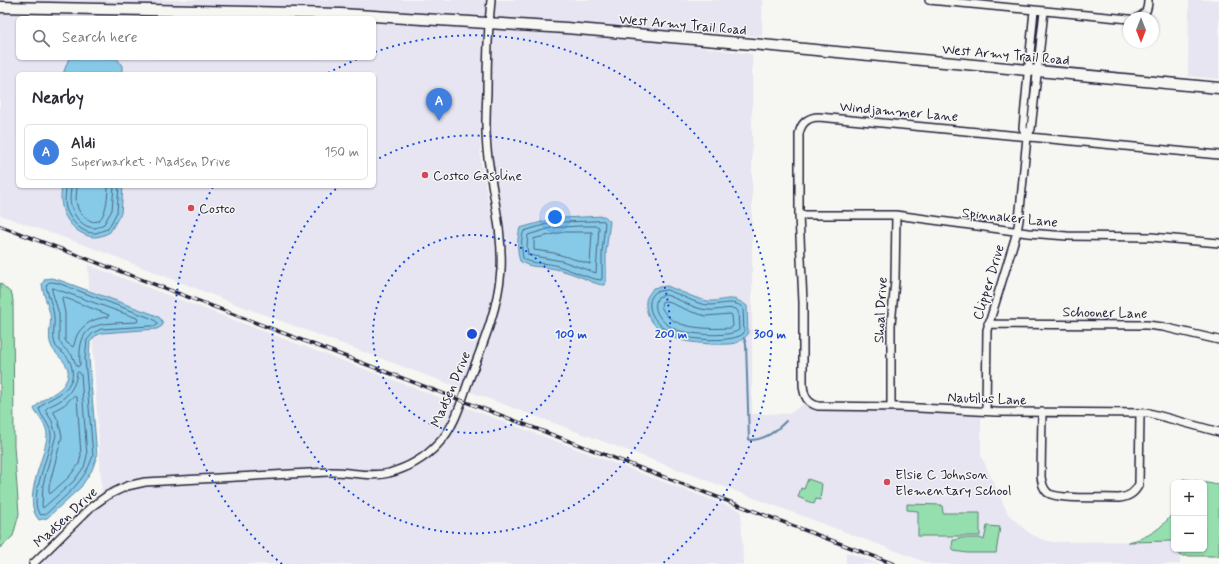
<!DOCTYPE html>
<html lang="en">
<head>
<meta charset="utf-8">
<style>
  :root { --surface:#fff; --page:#f2f2f3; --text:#2b2b33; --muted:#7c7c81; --line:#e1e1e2; --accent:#d1495b }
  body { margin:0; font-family:Mynerve,sans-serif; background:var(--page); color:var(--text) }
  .controls { position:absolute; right:12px; bottom:12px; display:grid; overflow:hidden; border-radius:6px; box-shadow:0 1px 3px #0004 }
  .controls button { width:36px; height:36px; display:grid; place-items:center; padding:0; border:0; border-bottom:1px solid var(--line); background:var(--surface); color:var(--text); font:20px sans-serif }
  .compass { position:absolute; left:1123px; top:12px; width:36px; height:36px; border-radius:50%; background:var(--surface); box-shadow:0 1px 3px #0004; rotate:180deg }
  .you { position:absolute; left:555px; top:217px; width:14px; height:14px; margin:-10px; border:3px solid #fff; border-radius:50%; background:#1a73e8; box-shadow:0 0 0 6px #1a73e833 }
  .badge { display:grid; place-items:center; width:26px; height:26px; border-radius:50%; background:var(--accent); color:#fff; font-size:13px; font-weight:700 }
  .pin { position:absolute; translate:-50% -33px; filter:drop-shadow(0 1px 2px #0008) }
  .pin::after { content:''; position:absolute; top:21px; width:14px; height:12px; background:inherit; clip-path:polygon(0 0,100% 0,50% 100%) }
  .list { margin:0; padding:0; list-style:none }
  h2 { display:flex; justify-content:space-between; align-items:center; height:52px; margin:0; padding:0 16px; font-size:17px }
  h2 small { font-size:13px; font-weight:400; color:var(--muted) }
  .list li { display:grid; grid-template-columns:26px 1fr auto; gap:12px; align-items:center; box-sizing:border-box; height:56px; margin:0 8px 8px; padding:0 8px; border:1px solid var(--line); border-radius:6px }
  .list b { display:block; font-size:15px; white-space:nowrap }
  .list p { margin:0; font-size:13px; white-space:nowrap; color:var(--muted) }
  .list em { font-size:13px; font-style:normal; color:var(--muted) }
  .icon { flex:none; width:22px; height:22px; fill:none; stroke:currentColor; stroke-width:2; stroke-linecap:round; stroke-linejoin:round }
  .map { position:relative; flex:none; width:1219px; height:564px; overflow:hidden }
  .search { position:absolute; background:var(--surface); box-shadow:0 1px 3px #0004; left:16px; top:16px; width:360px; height:44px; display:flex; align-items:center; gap:10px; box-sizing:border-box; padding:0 14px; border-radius:6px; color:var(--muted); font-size:15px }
  .panel { position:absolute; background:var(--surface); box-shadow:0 1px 3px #0004; left:16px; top:72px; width:360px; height:116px; border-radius:6px }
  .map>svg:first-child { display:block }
</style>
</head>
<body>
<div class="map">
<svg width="1219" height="564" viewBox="0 0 1219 564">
  <rect width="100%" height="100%" fill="#f6f6f2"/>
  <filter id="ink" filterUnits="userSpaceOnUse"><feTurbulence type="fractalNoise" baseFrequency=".025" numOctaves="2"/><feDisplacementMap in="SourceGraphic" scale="8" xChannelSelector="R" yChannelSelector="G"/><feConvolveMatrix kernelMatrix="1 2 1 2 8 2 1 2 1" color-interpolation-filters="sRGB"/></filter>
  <g filter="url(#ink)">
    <path fill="#e6e5f1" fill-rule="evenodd" d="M 0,0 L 762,0 L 762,36 L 289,7 L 0,2 Z
      M 1189,0 L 1219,0 L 1219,79 L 1188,76 Z
      M 0,10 L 345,18 L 18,18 L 18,58 L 374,58 L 374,20 L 487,26 L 480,141 L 481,165 L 492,219 L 496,218 L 486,153 L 492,27 L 585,32 L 752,54 L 752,414 L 789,414 L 805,403 L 817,410 L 902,411 L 981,415 L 981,456 L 1008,514 L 1029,533 L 1041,539 L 1052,542 L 1174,541 L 1174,549 L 1180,549 L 1180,564 L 931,564 L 241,306 L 88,246 L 0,215 ZM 18,74 L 374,74 L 374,186 L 18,186 Z
      M 88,265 L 741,511 L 743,564 L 29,564 L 102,495 Z
      M 846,552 L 879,564 L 846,564 Z"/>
    <path fill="#95deae" stroke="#5c8074" d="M 0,283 L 12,294 L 13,301 L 14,446 L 19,514 L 13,536 L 0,548 Z
      M 808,479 L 822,484 L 820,500 L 816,499 L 814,504 L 798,497 L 801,488 L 804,489 Z
      M 1183,479 L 1219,485 L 1219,556 L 1180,556 L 1180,549 L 1204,549 L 1204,483 L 1183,483 Z
      M 907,504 L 942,505 L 943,513 L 980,513 L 980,536 L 918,536 L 918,511 L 907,510 Z
      M 1174,511 L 1174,541 L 1128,542 C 1148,538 1163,528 1174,511 Z
      M 987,526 L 1000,527 L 996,553 L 967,553 L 954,551 L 952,547 L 953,540 L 957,540 L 958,538 L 980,538 L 984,540 Z"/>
    <path fill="#87cae8" stroke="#5f87a3" d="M 69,58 L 117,58 L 122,66 L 122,74 L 63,74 Z
      M 62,186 L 123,186 L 121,213 L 110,232 C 106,234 100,237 95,237 C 89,237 83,234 78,231 C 63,219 59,205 62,186 Z
      M 604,216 L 610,221 L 606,252 L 606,281 L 604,285 C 599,285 596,283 592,282 C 579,276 564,270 550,268 C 540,266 529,268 520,261 C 517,252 517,238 520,228 L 549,220 L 562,218 Z
      M 51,278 L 59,280 L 155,315 L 160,318 L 163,323 L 162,326 L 157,329 L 102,333 L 95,336 L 90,342 L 89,358 L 97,456 L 92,470 L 81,487 L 47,518 L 39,520 C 21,500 45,459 47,436 C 48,426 38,417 34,409 C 42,396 62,394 67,379 C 73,363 55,357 51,345 C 47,336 52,324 50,314 C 48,304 43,295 42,284 L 45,279 Z
      M 667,286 C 678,290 698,300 708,301 C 725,302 730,293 747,306 L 748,334 C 745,338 741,341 736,343 C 723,346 689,343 677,339 C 661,334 644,319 646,301 C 646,297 651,292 653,288 Z"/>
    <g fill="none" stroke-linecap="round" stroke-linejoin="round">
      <path stroke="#4a6580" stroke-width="1" d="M 66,186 C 66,193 64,201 66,208 C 70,220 81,234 96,233 C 99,232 104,230 108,229 L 117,212 L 119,186
        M 71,186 C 71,192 69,199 71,205 C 73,216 83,228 95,228 C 98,227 102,225 104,224 L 112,210 L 114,186
        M 77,186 C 77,192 75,199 77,205 C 78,211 81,214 86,218 C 105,233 108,198 108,186
        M 604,221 L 605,223 L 602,252 L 602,279 L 601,280 C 588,279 568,268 554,265 C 544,262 531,265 523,258 C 522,250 520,239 524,231 L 550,223 L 563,222 Z
        M 579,226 L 597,226 L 599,227 L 596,273 L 562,261 L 528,255 L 527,246 L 528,235 L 551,228 Z
        M 564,232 L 592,232 L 590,264 L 554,253 L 534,250 L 534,239 Z
        M 51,282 L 58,283 L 153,319 L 158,323 L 156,326 L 150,326 L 101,329 L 93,333 L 87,340 L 85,359 L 93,456 C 84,483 66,495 46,514 L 41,515 C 25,503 53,450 51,434 C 50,424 42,418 39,409 C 46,397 63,398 71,381 C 74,374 72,363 67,357 C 63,352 57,350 55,344 C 52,336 55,324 54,316 C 53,305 48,296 46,286 L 48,283 Z
        M 53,288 L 137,318 L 138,321 L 137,322 C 100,324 77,319 80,365 L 77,367 L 72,355 L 63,347 L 59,341 L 59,314 L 52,291 Z
        M 667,290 C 680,294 697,305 709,305 C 721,305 734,299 743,308 L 744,333 C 735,343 691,340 678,335 C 665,331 648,318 650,302 C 650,299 653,294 656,292 Z
        M 666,295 C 680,299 693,309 708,310 C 717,311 726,307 736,309 L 738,311 L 739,330 C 728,338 693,334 680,331 C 666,327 649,312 658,297 Z
        M 63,297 L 109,315 L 108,317 C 95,318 84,323 77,335 C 75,339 75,344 73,347 L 67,343 L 65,340 L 65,313 L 62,299 Z
        M 666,301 L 692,312 L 706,316 L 731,314 L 732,316 L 733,326 L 731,328 C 713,329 676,330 665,313 C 662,309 660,306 662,302 Z
        M 79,372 L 81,374 L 87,456 L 84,467 L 74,481 L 43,508 L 42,506 L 43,485 L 56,435 L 52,421 L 45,410 C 49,405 56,404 61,400 C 70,394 76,384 77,373 Z
        M 74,396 L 77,398 L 81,455 L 79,464 L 69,477 L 50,494 L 49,492 L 49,486 L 62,436 L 58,420 L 53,411 L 64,405 Z"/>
      <path stroke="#5f87a3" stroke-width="2" d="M 744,338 L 746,344 L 749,440 C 765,440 775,432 786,421"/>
      <g stroke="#22223b" stroke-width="10">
        <path id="street" d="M 929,0 L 1129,19
          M 1138,18 C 1146,14 1148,9 1148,0
          M 1027,137 L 1023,128 L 1034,10
          M 1219,155 L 819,117 C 808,117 801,123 799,134 L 799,215 L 803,302 L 803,385 C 804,396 807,403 818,406 L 899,407 L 996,412 L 1149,413 L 1219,432
          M 799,215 L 896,215 L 1028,233 L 1067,236 L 1151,237 L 1219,243
          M 988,324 L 1147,325 L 1163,327 L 1219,340
          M 891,407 L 891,325 L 895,281 L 896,215
          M 986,411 L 987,330 L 1017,232 L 1019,220 L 1027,137 L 1031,129 L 1044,11
          M 1042,412 L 1041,477 C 1042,483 1043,489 1048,493 C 1058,500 1105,497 1119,498 C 1129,497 1135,493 1139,484 L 1140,413
          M 33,564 L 91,507 L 108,495 L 127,486 L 145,482 C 206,479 267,475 328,472 C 349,471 369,478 389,473 C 407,468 425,458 438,444 C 455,427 461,402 469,380 C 483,344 498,309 501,270 C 503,229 491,189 487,149 C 485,130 486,111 487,92 C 487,61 488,30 491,0"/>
      </g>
      <g stroke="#22223b" stroke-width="13">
        <path id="secondary" d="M 0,7 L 341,14 L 566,28 L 752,44 L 1219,88"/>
      </g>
      <use href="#street" stroke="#f6f6f2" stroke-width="7"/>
      <use href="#secondary" stroke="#f6f6f2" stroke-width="10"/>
      <g stroke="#22223b" stroke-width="3.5">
        <path id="rail" d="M 0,226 L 894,564"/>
      </g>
      <use href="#rail" stroke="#f6f6f2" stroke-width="2" stroke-dasharray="6" stroke-linecap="butt"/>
    </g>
  </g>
  <g fill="none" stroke="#1d4ed8" stroke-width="2" stroke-dasharray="2 4">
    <circle cx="472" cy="334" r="99"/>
    <path d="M374 161A199 199 0 1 1 339 186"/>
    <path d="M282 564A298 298 0 0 1 213 187M328 73A298 298 0 0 1 358 59M375 52A298 298 0 0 1 662 564"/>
  </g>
  <g fill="#d1495b" stroke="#f6f6f2" stroke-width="1.5">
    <circle cx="425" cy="175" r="4"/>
    <circle cx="191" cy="208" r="4"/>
    <circle cx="887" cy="482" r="4"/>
  </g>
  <g text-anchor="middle" stroke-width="3" stroke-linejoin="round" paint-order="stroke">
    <g font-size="14" fill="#22223b" stroke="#f6f6f2">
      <text transform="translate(683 24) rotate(5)" y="5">West Army Trail Road</text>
      <text transform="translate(1006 54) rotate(5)" y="5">West Army Trail Road</text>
      <text transform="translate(899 111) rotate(5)" y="5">Windjammer Lane</text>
      <text transform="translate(1010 217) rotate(6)" y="5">Spinnaker Lane</text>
      <text transform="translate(988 282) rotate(-73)" y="5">Clipper Drive</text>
      <text transform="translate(880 310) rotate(-87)" y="5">Shoal Drive</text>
      <text transform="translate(1105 312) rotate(1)" y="5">Schooner Lane</text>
      <text transform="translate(450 389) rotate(-67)" y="5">Madsen Drive</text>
      <text transform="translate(987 398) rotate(2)" y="5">Nautilus Lane</text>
      <text transform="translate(65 517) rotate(-43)" y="5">Madsen Drive</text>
    </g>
    <g font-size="14" fill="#22223b" stroke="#f6f6f2" text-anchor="start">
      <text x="433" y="180">Costco Gasoline</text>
      <text x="199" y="213">Costco</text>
      <text x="895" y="479">Elsie C Johnson<tspan x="895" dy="16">Elementary School</tspan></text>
    </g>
  </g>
  <circle cx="472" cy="334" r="6" fill="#1d4ed8" stroke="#f6f6f2" stroke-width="2"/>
  <g font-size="12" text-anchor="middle" font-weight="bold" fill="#1d4ed8" stroke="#f6f6f2" stroke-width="3" stroke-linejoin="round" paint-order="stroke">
    <text x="571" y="338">100 m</text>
    <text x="671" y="338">200 m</text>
    <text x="770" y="338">300 m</text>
  </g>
</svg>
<div class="controls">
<button>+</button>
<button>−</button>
</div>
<svg class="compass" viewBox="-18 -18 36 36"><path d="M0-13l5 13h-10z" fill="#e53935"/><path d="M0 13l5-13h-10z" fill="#7c7c81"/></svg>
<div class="you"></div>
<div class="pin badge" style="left:439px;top:121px;background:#3f7fe0">A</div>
<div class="search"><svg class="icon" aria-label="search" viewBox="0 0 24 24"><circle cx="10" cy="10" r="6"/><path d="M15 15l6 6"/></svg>Search here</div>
<section class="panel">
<h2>Nearby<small></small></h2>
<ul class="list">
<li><span class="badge" style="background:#3f7fe0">A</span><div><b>Aldi</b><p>Supermarket · Madsen Drive</p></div><em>150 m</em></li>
</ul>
</section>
</div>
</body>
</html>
